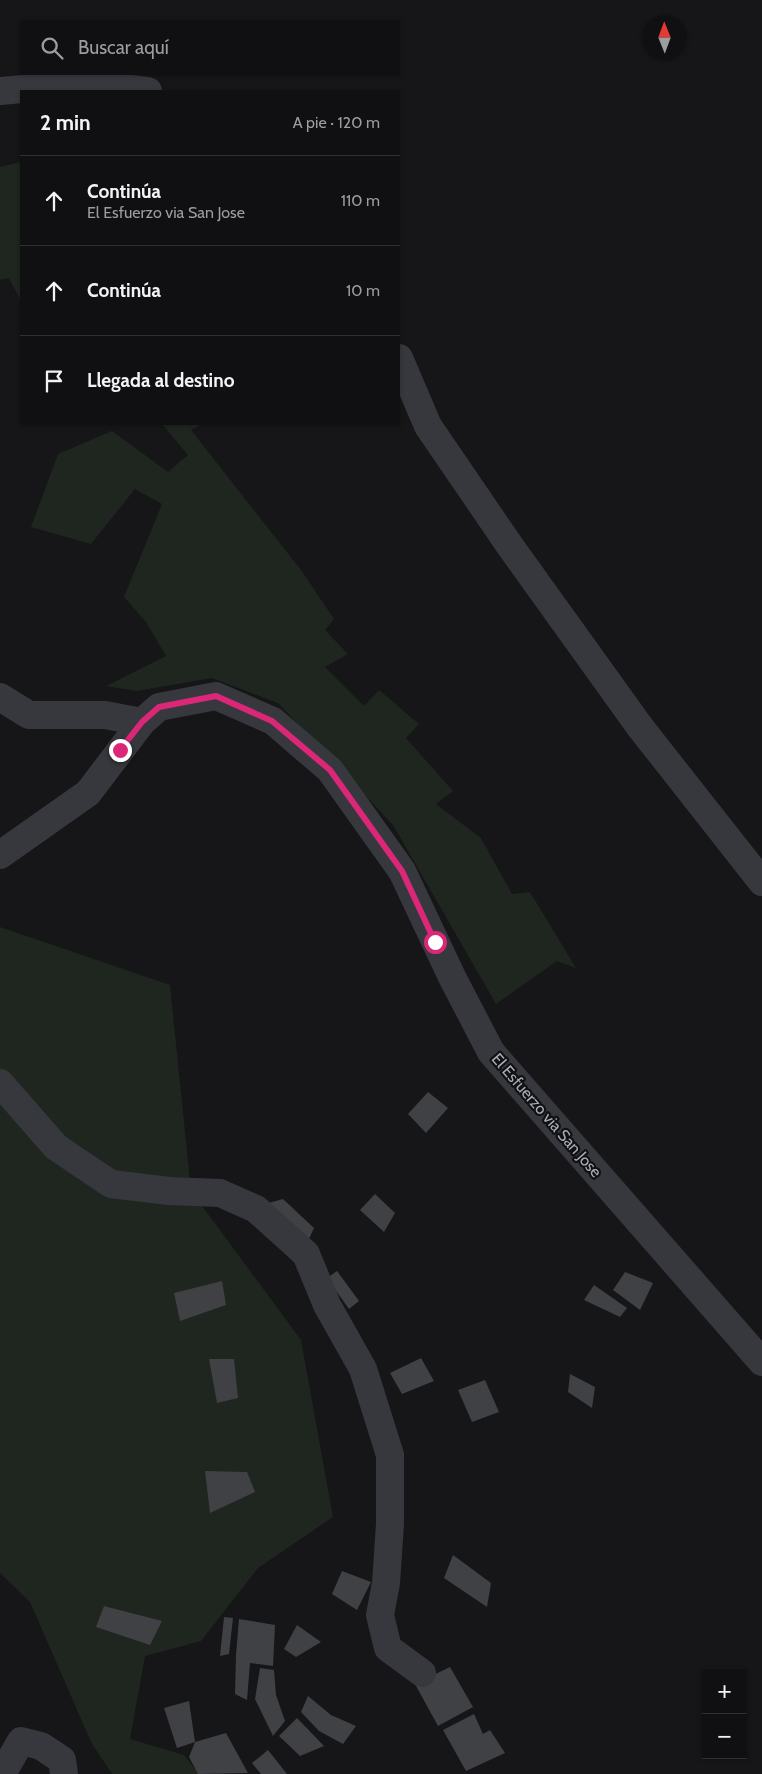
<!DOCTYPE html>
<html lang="es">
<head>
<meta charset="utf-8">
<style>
  :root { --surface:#101012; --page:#19191b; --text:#f1f3f6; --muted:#9c9d9f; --line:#303032 }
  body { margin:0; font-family:Cabin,sans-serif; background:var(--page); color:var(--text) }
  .controls { position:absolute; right:15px; bottom:15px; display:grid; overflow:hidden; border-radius:0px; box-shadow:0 1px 4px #0004 }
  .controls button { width:45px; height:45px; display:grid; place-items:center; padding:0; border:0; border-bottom:1px solid var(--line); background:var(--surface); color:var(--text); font:25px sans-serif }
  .compass { position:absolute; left:642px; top:15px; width:45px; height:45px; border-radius:50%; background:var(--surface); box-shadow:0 1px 4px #0004; rotate:359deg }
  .stop { position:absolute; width:15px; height:15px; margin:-11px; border:4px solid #db2777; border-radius:50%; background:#fff }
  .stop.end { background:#db2777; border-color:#fff; box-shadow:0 1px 5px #0008 }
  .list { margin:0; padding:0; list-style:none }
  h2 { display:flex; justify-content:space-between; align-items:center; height:65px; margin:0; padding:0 20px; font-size:21px }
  h2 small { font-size:16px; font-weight:400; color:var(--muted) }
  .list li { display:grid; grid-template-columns:32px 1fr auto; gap:15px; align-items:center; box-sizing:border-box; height:90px; padding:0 20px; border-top:1px solid var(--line) }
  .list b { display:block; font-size:19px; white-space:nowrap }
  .list p { margin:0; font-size:16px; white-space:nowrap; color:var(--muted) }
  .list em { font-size:16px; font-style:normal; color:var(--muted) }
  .icon { flex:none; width:28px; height:28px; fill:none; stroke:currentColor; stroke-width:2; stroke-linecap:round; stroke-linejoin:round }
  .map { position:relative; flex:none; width:762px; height:1774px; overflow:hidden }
  .search { position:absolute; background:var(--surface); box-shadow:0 1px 4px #0004; left:20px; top:20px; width:380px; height:55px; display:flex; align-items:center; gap:12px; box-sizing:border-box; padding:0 18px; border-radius:0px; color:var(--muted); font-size:19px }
  .panel { position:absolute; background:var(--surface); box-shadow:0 1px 4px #0004; left:20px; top:90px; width:380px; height:335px; border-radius:0px }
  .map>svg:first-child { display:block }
</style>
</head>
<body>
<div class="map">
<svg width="762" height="1774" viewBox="0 0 762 1774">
  <rect width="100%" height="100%" fill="#161618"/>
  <path fill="#1e261f" d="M 21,162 L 21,301 L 9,278 L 0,280 L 0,167 Z
    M 162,424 L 202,424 L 191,430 L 301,570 L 334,619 L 325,630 L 348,654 L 325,667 L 364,706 L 379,690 L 419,724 L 406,738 L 453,791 L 436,804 L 481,838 L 512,894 L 530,892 L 576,968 L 557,961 L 496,1004 L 393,825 L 278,703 L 212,678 L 137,691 L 106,686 L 166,656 L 146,622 L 124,597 L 162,504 L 135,489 L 91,544 L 31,527 L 58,454 L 112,431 L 168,472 L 188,455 Z
    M 0,927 L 170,985 L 191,1191 L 301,1340 L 333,1517 L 258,1568 L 201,1641 L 145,1656 L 130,1739 L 184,1755 L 199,1774 L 112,1774 L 91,1742 L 30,1602 L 0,1573 Z"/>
  <path fill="#404145" d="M 428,1092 L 448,1108 L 426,1133 L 408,1114 Z
    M 375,1194 L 395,1213 L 384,1232 L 360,1210 Z
    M 283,1199 L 314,1228 L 308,1241 L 265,1204 Z
    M 337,1271 L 359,1301 L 349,1309 L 327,1278 Z
    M 625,1272 L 653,1283 L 640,1310 L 613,1290 Z
    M 222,1281 L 226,1305 L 180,1321 L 174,1293 Z
    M 594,1285 L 627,1308 L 620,1317 L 584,1300 Z
    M 421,1358 L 434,1381 L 402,1394 L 390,1373 Z
    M 209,1359 L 234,1359 L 238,1398 L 217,1403 Z
    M 570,1374 L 595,1387 L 592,1408 L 568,1392 Z
    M 485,1380 L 499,1412 L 472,1422 L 458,1390 Z
    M 205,1471 L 247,1472 L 255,1492 L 210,1513 Z
    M 453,1555 L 491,1583 L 487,1607 L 444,1578 Z
    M 342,1571 L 371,1582 L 357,1610 L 332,1594 Z
    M 104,1606 L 162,1621 L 150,1645 L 96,1627 Z
    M 224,1617 L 233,1618 L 229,1654 L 220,1656 Z
    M 239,1619 L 275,1625 L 273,1666 L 250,1663 L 247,1700 L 235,1694 L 236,1655 Z
    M 297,1625 L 321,1642 L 296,1657 L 284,1649 Z
    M 450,1667 L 473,1707 L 438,1726 L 415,1684 Z
    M 260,1668 L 274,1670 L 276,1695 L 285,1721 L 273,1736 L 255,1699 Z
    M 308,1696 L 331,1715 L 356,1726 L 343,1744 L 319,1731 L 301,1712 Z
    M 189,1701 L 195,1742 L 177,1748 L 164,1708 Z
    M 474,1714 L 483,1734 L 490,1730 L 505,1753 L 466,1771 L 443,1730 Z
    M 297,1718 L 324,1746 L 300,1756 L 279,1736 Z
    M 226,1733 L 248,1773 L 198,1774 L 189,1757 L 195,1742 Z
    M 268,1750 L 287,1774 L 261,1774 L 252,1763 Z"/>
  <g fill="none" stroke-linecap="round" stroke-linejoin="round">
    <path stroke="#37383d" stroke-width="28" d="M 0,91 L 89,83 L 148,91
      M 399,358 L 428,426 L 510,546 L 640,727 L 762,882
      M 0,697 L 29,715 L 105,715 L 142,722
      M 0,855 L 88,793 L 142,722 L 159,707 L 216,696 L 273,721 L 330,770 L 402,871 L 452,977 L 491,1052 L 762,1362
      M 0,1083 L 56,1147 L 111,1184 L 169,1191 L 220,1193 L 256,1209 L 306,1254 L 327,1305 L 363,1369 L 390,1455 L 390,1524 L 386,1583 L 380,1615 L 388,1648 L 422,1673
      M 2,1774 L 21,1741 L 41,1746 L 62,1760 L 64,1774"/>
  </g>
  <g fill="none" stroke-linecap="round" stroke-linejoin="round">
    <path stroke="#db2777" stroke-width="6" d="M 120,750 L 142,722 L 159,707 L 216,696 L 272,721 L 330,770 L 402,871 L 435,942"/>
  </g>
  <g text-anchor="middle" stroke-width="4.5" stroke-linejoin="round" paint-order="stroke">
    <g font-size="16" fill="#a8adb8" stroke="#111113">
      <text transform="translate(547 1115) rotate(49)" y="6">El Esfuerzo via San Jose</text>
    </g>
  </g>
</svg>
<div class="controls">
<button>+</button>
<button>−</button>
</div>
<svg class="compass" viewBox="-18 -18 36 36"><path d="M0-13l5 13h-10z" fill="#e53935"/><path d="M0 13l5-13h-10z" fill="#9c9d9f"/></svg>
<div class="stop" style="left:435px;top:942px"></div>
<div class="stop end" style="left:120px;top:750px"></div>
<div class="search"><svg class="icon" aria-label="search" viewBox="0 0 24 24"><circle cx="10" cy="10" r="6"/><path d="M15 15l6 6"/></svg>Buscar aquí</div>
<section class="panel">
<h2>2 min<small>A pie · 120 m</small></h2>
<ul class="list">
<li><svg class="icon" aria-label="ahead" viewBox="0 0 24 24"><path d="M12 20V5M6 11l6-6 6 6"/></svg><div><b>Continúa</b><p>El Esfuerzo via San Jose</p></div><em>110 m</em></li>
<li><svg class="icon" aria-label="ahead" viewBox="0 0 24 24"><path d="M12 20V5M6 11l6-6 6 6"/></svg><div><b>Continúa</b></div><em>10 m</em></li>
<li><svg class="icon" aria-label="arrive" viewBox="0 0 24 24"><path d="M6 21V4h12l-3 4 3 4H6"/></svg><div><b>Llegada al destino</b></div></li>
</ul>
</section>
</div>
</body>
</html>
